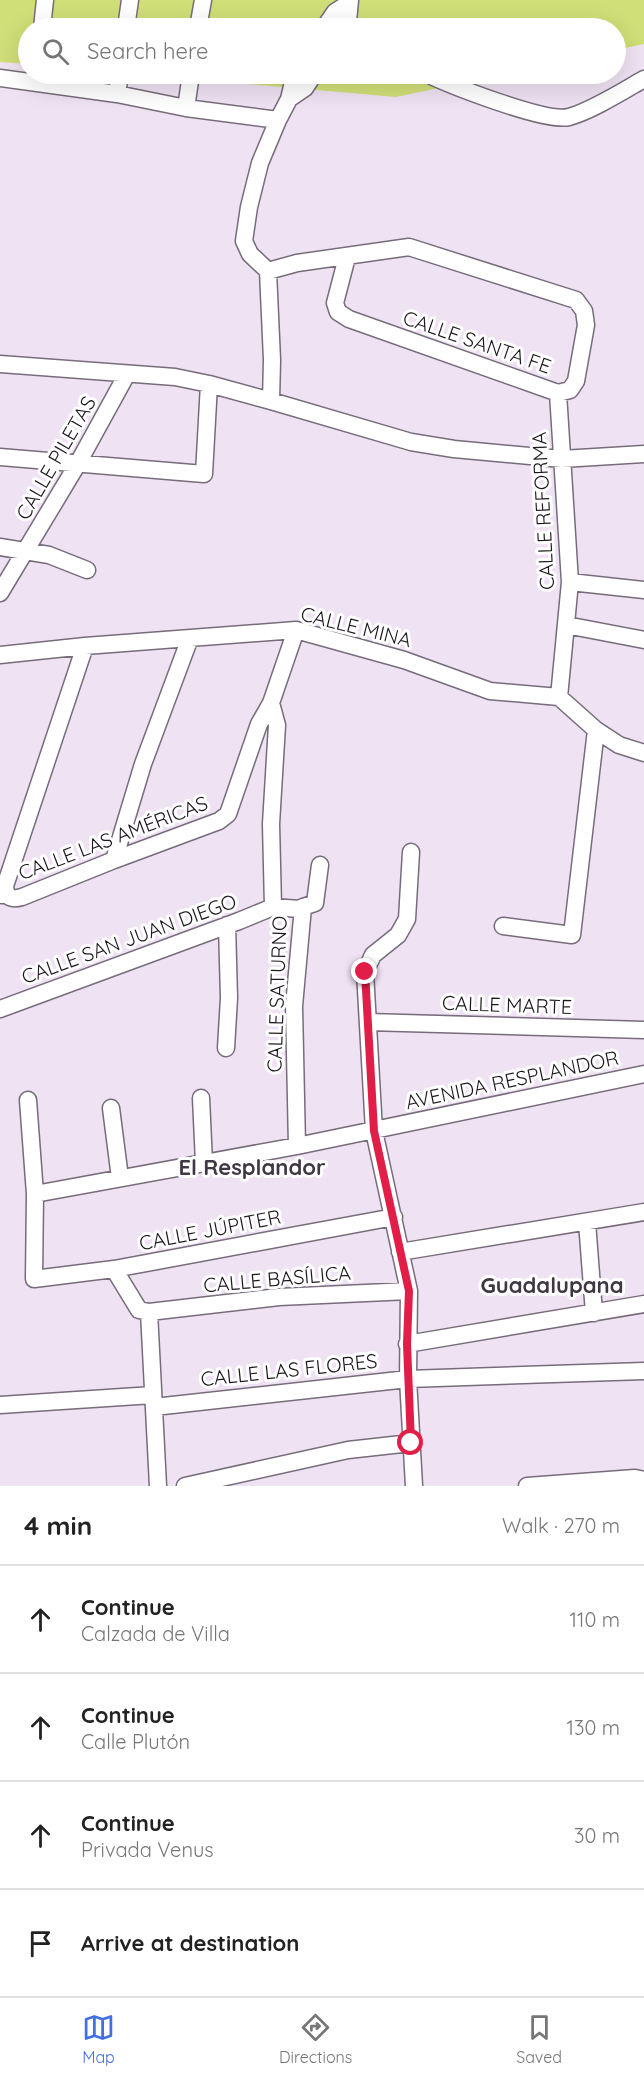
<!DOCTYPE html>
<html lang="en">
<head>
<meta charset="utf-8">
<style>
  :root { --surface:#fff; --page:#f2f2f2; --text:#222; --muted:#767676; --line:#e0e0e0; --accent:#4370e1 }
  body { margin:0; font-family:Quicksand,sans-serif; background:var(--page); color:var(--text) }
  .stop { position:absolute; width:18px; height:18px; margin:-14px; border:4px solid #e11d48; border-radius:50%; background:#fff }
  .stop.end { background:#e11d48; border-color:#fff; box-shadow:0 2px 6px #0008 }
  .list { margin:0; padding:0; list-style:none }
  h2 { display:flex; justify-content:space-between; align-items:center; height:78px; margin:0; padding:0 24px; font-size:26px }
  h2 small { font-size:20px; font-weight:400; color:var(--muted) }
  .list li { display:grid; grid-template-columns:39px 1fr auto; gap:18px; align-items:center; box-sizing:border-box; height:108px; padding:0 24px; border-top:2px solid var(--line) }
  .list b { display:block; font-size:22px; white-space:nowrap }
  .list p { margin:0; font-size:20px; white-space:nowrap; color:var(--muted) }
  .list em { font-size:20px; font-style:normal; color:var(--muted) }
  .icon { flex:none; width:33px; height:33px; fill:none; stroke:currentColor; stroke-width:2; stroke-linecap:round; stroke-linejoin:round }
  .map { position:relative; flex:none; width:644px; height:1486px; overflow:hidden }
  .search { position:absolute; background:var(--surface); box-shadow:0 6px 24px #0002; left:18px; right:18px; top:18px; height:66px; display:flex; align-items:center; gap:15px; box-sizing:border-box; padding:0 21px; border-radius:33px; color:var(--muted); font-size:22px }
  .sheet { height:510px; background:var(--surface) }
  nav { display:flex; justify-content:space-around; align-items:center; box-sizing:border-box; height:84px; border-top:2px solid var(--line); background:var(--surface); font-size:16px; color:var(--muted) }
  nav a { display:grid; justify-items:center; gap:3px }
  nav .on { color:var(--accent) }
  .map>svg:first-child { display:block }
</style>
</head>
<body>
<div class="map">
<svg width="644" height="1486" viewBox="0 0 644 1486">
  <rect width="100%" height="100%" fill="#efe2f3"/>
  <path fill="#d0df78" d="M 0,0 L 644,0 L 644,44 L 616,50 L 616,28 L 28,28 L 28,64 L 0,62 Z
    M 135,74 L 505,74 L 396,97 Z"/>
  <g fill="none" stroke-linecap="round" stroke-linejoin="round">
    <g stroke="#776c7b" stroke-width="19">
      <path id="minor" d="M 42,28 L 45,0
        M 126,28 L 130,0
        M 198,28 L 203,0
        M 324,28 L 335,12 L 349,3
        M 343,28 L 348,21 L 350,0
        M 427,74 C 450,85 546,123 569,117 C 591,111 623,91 644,79
        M 0,78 L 117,94 L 186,108 L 278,120
        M 117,94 L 120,74
        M 289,99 L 305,88 L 314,74
        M 186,108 L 191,74
        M 268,271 L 297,263 L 409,247 L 576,300 L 584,311 L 586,325 L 576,381 L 570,390 L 558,393 L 349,319 L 338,312 L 335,303 L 347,257
        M 0,364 L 175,377 L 209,384 L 271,401 L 411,442 L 454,449 L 562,459 L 644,454
        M 558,393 L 570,582 L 559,697
        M 271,401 L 272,360 L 268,271 L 250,254 L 244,241 L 249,207 L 260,163 L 278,120 L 289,99 L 293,82 L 297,74
        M 0,457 L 204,474 L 209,384
        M 0,547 L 49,555 L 87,570
        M 570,582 L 644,590
        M 0,593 L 77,465 L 127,374
        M 566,625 L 644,640
        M 0,655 L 85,646 L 296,630 L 404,660 L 490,691 L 559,697 L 596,730 L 619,745 L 644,753
        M 271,703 L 277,725 L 271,824 L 273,907
        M 411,852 L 407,919 L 398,935 L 373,955 L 365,972 L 374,1131 L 409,1291 L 408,1379 L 414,1486
        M 114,860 L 143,764 L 190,638
        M 5,886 C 6,898 11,900 22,897 L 114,860 L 219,821 L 228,814 L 259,724 L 271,703 L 296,630
        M 2,895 L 85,646
        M 303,907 L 315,903 L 320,865
        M 503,926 L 572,935 L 596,730
        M 0,1009 L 239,921 L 273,907 L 300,909 L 303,907 L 294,1006 L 297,1146
        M 368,1022 L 644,1030
        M 226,1048 L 229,998 L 227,925
        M 201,1098 L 204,1163
        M 28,1100 L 35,1194 L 34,1279 L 114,1269 L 394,1217
        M 111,1108 L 120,1178
        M 35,1194 L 297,1146 L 644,1074
        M 587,1222 L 594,1313
        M 400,1252 L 644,1212
        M 114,1269 L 139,1310 L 149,1312 L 279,1297 L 409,1291
        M 149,1312 L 158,1486
        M 407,1344 L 644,1304
        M 0,1405 L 153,1395
        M 154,1407 L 408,1379 L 644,1371
        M 185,1486 L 348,1450 L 411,1443
        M 527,1486 L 635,1478 L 644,1480"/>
    </g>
    <use href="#minor" stroke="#fff" stroke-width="16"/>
  </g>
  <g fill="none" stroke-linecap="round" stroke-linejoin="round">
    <path stroke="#e11d48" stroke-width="8" d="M 365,972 L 374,1131 L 409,1291 L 407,1344 L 411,1443"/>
  </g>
  <g text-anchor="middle" stroke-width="6" stroke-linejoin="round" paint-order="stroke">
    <g font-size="20" fill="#1c171d" stroke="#fff">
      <text transform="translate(477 342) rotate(19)" y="7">CALLE SANTA FE</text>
      <text transform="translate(56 458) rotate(-60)" y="7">CALLE PILETAS</text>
      <text transform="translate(543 511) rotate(-93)" y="7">CALLE REFORMA</text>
      <text transform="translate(356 627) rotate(14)" y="7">CALLE MINA</text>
      <text transform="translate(113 838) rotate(-21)" y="7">CALLE LAS AMÉRICAS</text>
      <text transform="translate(129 939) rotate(-20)" y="7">CALLE SAN JUAN DIEGO</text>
      <text transform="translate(277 994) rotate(-88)" y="7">CALLE SATURNO</text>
      <text transform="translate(507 1005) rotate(2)" y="7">CALLE MARTE</text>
      <text transform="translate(512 1080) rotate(-12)" y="7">AVENIDA RESPLANDOR</text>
      <text transform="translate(210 1230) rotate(-11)" y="7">CALLE JÚPITER</text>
      <text transform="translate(277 1279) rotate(-5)" y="7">CALLE BASÍLICA</text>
      <text transform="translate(289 1370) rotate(-6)" y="7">CALLE LAS FLORES</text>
    </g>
    <g font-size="22" font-weight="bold" fill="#413744" stroke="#fff">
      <text x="252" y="1175">El Resplandor</text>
      <text x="552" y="1293">Guadalupana</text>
    </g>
  </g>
</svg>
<div class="stop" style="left:411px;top:1443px"></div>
<div class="stop end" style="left:365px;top:972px"></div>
<div class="search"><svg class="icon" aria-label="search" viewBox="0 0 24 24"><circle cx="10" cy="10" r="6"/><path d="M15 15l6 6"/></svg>Search here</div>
</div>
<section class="sheet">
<h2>4 min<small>Walk · 270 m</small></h2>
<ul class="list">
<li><svg class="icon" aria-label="ahead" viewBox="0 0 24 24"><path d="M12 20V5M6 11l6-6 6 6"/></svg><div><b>Continue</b><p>Calzada de Villa</p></div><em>110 m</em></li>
<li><svg class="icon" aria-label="ahead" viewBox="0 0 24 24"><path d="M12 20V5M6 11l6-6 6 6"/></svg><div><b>Continue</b><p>Calle Plutón</p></div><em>130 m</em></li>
<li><svg class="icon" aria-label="ahead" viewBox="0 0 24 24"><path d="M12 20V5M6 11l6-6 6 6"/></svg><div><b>Continue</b><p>Privada Venus</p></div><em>30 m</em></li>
<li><svg class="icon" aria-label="arrive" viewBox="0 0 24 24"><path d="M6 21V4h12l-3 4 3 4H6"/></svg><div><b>Arrive at destination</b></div></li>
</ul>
</section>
<nav>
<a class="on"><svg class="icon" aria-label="map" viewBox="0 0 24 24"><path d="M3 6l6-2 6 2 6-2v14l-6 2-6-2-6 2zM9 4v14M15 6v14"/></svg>Map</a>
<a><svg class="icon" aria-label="directions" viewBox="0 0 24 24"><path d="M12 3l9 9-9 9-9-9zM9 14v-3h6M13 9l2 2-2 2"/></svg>Directions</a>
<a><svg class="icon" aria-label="saved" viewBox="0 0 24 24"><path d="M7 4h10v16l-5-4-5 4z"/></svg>Saved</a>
</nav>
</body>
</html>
